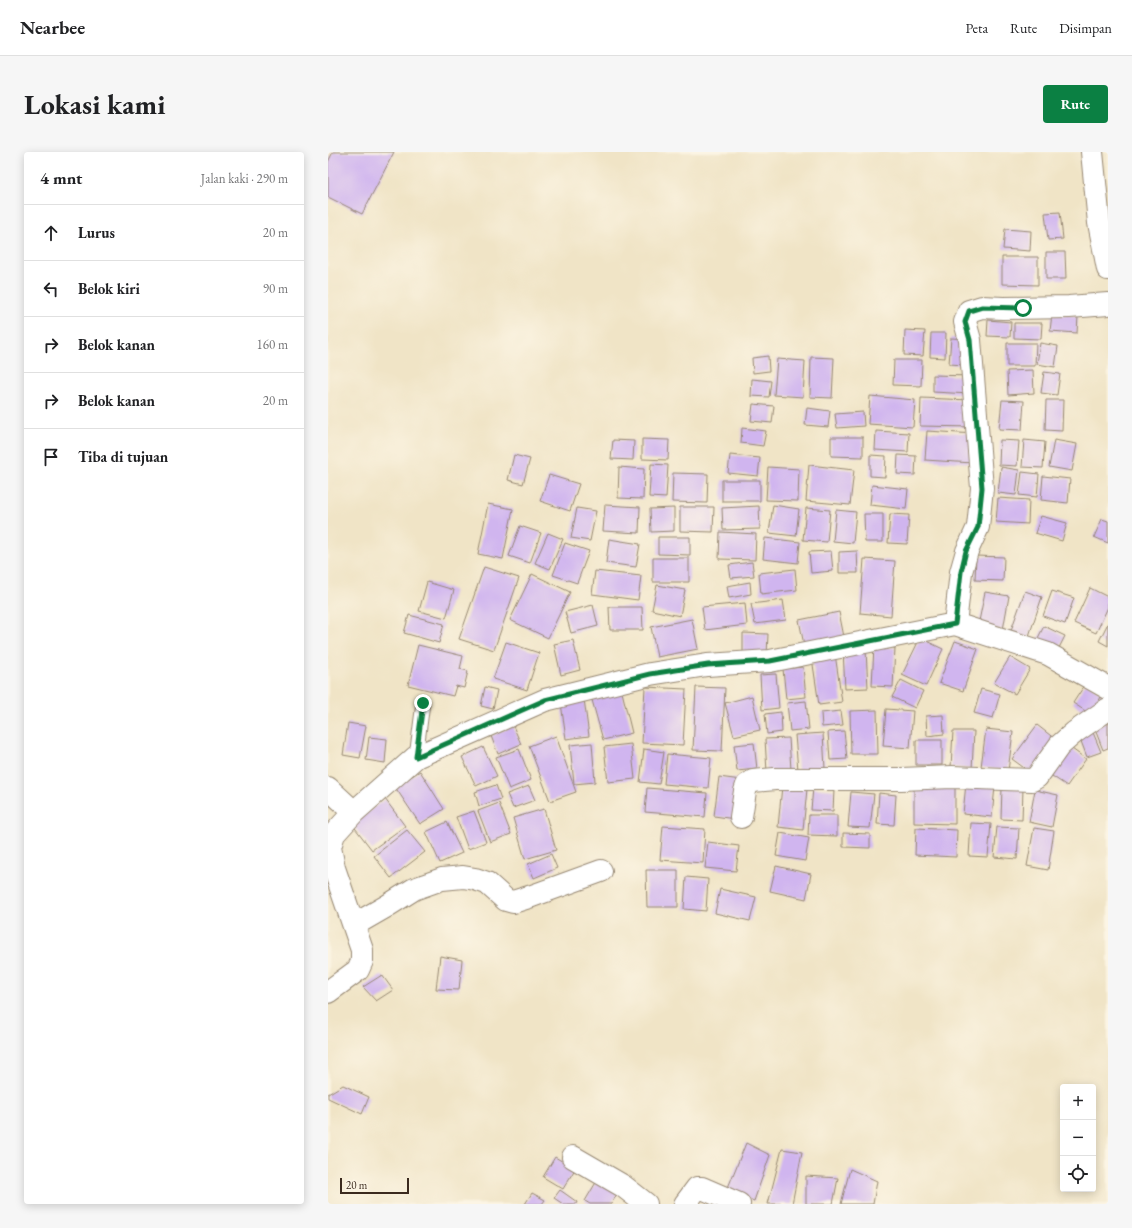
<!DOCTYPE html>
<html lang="id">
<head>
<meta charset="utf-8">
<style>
  :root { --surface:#fff; --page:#f6f6f6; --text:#202124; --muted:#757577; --line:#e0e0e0; --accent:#0b8043 }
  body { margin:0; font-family:"EB Garamond",serif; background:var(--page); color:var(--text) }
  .controls { position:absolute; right:12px; bottom:12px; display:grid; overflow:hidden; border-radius:4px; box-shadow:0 2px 10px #0003 }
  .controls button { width:36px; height:36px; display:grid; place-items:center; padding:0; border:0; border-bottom:1px solid var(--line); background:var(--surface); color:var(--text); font:20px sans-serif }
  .scale { position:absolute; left:12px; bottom:10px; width:69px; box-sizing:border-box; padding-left:4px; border:2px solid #3b2a1e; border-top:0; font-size:11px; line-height:14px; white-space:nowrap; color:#3b2a1e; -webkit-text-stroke:3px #fcf5e5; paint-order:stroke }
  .stop { position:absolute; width:12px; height:12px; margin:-9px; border:3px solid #0b8043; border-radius:50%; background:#fff }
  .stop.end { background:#0b8043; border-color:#fff; box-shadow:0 1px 4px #0008 }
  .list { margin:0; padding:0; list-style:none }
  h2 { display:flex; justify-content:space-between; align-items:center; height:52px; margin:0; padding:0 16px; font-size:17px }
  h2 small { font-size:13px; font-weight:400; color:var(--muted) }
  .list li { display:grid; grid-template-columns:26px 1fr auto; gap:12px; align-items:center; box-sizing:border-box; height:56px; padding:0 16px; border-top:1px solid var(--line) }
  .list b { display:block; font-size:15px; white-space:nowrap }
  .list em { font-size:13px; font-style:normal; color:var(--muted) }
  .icon { flex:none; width:22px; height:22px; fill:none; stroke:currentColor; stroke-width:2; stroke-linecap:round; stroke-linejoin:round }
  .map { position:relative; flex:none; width:780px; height:1052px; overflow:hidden; border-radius:4px }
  header { display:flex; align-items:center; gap:24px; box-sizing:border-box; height:56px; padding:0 20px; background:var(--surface); border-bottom:1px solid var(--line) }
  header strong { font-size:19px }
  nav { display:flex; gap:22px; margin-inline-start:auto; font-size:14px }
  .intro { display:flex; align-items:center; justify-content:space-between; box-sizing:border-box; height:96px; padding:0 24px }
  h1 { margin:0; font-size:28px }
  .button { padding:10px 18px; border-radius:4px; background:var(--accent); color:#fff; font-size:14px; font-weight:700 }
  main { display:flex; gap:24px; padding:0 24px }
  aside { flex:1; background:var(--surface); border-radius:4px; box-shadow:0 2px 10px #0003 }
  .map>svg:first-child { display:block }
</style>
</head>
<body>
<header>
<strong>Nearbee</strong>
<nav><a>Peta</a><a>Rute</a><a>Disimpan</a></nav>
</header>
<div class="intro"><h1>Lokasi kami</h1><a class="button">Rute</a></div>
<main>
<aside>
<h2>4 mnt<small>Jalan kaki · 290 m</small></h2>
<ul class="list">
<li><svg class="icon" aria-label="ahead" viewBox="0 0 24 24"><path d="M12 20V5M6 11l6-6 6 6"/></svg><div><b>Lurus</b></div><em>20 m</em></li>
<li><svg class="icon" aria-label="left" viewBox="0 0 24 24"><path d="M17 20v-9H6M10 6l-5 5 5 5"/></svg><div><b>Belok kiri</b></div><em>90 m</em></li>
<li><svg class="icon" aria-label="right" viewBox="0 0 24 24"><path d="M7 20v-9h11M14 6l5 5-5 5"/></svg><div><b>Belok kanan</b></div><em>160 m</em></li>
<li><svg class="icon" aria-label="right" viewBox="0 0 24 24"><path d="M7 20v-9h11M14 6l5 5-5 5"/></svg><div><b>Belok kanan</b></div><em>20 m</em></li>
<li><svg class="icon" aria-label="arrive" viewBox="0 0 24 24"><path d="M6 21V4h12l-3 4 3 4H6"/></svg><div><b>Tiba di tujuan</b></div></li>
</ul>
</aside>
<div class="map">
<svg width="780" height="1052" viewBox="0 0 780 1052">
  <rect width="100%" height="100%" fill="#fcf5e5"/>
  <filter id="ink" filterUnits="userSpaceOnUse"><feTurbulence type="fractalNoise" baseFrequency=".025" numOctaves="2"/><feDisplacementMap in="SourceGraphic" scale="8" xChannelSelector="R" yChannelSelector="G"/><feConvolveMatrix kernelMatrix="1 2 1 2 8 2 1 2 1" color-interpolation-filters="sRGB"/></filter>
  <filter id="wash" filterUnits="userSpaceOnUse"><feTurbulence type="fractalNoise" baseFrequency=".012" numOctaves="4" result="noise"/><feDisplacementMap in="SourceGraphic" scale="16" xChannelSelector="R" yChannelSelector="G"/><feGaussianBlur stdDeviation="0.9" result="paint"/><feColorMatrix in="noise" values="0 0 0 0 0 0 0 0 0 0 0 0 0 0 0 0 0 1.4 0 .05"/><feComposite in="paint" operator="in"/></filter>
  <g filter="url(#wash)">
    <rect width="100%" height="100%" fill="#f0e4c6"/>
    <g id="blocks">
      <path fill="#d0b5ef" d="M 5,0 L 66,0 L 34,62 L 0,45 L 0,10 Z
        M 732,60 L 735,87 L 720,88 L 717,61 Z
        M 677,77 L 703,79 L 702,99 L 675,97 Z
        M 718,100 L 737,100 L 738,127 L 718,127 Z
        M 674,105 L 710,105 L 710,133 L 674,132 Z
        M 724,162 L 750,164 L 749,181 L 722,179 Z
        M 660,168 L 683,170 L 682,185 L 659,184 Z
        M 686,171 L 714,171 L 713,187 L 686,186 Z
        M 577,178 L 597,179 L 595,204 L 576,203 Z
        M 603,181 L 618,181 L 617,206 L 602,205 Z
        M 623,186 L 638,187 L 636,213 L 621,212 Z
        M 679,191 L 708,191 L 707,214 L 679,214 Z
        M 712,191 L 730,194 L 727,215 L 709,212 Z
        M 440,204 L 441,219 L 425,221 L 424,206 Z
        M 483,205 L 506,206 L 504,246 L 482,245 Z
        M 449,207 L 477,209 L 475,245 L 446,243 Z
        M 566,208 L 594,208 L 593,234 L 565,233 Z
        M 705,218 L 706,241 L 680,243 L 679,219 Z
        M 716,220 L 732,222 L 729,243 L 713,241 Z
        M 605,223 L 642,224 L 642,242 L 605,240 Z
        M 424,227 L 443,229 L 441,245 L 423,244 Z
        M 542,244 L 587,248 L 585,275 L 540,272 Z
        M 593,246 L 643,248 L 646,275 L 592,274 Z
        M 674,248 L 696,249 L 694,278 L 671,277 Z
        M 718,248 L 735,248 L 734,279 L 717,278 Z
        M 425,252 L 446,254 L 444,271 L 423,269 Z
        M 479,256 L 502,259 L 500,275 L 477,273 Z
        M 535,260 L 536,274 L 509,276 L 507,262 Z
        M 414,276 L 438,279 L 435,294 L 413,291 Z
        M 548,279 L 581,281 L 580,300 L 547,298 Z
        M 599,279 L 647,282 L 645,311 L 597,308 Z
        M 503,285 L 535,285 L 535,305 L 503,304 Z
        M 314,287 L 341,288 L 340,308 L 314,307 Z
        M 285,288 L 306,289 L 305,308 L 283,307 Z
        M 672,288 L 691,289 L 689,314 L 671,313 Z
        M 696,288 L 717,290 L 715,316 L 694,315 Z
        M 726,288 L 749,292 L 744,319 L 721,315 Z
        M 186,303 L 202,307 L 195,332 L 180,328 Z
        M 402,303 L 432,306 L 430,324 L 400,321 Z
        M 542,303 L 558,304 L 557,325 L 542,324 Z
        M 570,303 L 588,304 L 587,323 L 569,322 Z
        M 323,312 L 340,313 L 338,346 L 321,345 Z
        M 481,313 L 526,318 L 522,353 L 478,349 Z
        M 291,315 L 316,317 L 315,347 L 290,346 Z
        M 440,315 L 471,317 L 470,349 L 438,348 Z
        M 673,315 L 691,318 L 688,343 L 670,341 Z
        M 694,320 L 711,322 L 709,345 L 691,343 Z
        M 345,321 L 380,322 L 379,351 L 344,350 Z
        M 221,323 L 251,332 L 242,359 L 212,349 Z
        M 715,324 L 742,327 L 740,351 L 713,348 Z
        M 394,328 L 432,328 L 432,349 L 394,349 Z
        M 544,333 L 580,337 L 578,357 L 542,353 Z
        M 670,346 L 701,348 L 700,372 L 668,370 Z
        M 160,352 L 185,357 L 175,407 L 150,402 Z
        M 277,353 L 312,355 L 311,381 L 275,379 Z
        M 445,353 L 471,357 L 468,384 L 441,381 Z
        M 431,354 L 432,377 L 395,378 L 394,356 Z
        M 352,355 L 386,355 L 385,380 L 352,379 Z
        M 249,356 L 268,359 L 262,389 L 243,386 Z
        M 346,356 L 346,379 L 323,380 L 322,357 Z
        M 478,356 L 502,358 L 499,390 L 475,388 Z
        M 508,358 L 528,360 L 525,391 L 505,389 Z
        M 536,362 L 555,362 L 555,390 L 537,390 Z
        M 562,362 L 581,363 L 579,392 L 560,391 Z
        M 713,364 L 739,371 L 734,389 L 707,381 Z
        M 774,367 L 780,369 L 780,391 L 766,385 Z
        M 192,374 L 213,381 L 202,411 L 181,404 Z
        M 392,380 L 428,382 L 427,408 L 391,407 Z
        M 220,381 L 235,387 L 222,417 L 207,411 Z
        M 330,385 L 362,385 L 362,403 L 330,402 Z
        M 437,386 L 472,390 L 470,411 L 435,407 Z
        M 281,387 L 312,392 L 308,415 L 278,411 Z
        M 237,391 L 261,399 L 249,431 L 225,423 Z
        M 503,399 L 505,419 L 483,421 L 481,400 Z
        M 529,399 L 530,421 L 511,421 L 511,400 Z
        M 648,404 L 676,405 L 675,429 L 647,428 Z
        M 325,406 L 361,406 L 361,430 L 325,430 Z
        M 536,407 L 567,409 L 563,464 L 532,461 Z
        M 424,410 L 426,424 L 403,426 L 401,413 Z
        M 156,415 L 191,426 L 166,498 L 131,487 Z
        M 467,417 L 469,438 L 433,442 L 431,421 Z
        M 267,419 L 313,424 L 310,448 L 264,442 Z
        M 204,422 L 242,440 L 220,486 L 182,468 Z
        M 99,430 L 126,438 L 118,466 L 91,459 Z
        M 422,430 L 423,442 L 401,446 L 399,434 Z
        M 329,433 L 357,438 L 352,464 L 324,458 Z
        M 762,436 L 780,445 L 780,455 L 768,481 L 746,471 Z
        M 697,439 L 714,445 L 700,487 L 682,481 Z
        M 724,439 L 746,446 L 737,472 L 715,464 Z
        M 657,440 L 681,444 L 675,478 L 650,474 Z
        M 455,448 L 458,468 L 427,472 L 423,452 Z
        M 417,451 L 419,473 L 377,478 L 374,455 Z
        M 265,453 L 270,474 L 243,481 L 237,460 Z
        M 281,455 L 314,455 L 315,478 L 282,478 Z
        M 511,460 L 516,485 L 476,493 L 471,468 Z
        M 81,463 L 116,472 L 111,491 L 76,481 Z
        M 364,467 L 370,497 L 329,505 L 323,475 Z
        M 780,471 L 780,494 L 771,489 Z
        M 716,474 L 737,484 L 728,502 L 707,492 Z
        M 415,481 L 440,482 L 439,503 L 415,503 Z
        M 592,486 L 615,497 L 598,534 L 574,523 Z
        M 245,488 L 252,518 L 233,523 L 226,492 Z
        M 627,489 L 650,497 L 635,539 L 611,531 Z
        M 178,490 L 211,501 L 199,538 L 165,527 Z
        M 90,493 L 135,504 L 132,517 L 140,519 L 136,536 L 128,534 L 125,544 L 80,533 Z
        M 546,494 L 567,496 L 565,535 L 544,534 Z
        M 515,498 L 538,498 L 540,536 L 517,537 Z
        M 507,502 L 514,550 L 491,553 L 484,506 Z
        M 682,505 L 702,517 L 687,542 L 666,531 Z
        M 475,515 L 478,545 L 458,547 L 455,517 Z
        M 448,522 L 451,556 L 434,558 L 432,523 Z
        M 573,528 L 595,539 L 587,556 L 564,545 Z
        M 758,531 L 775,542 L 762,562 L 745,551 Z
        M 157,535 L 169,538 L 165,557 L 153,554 Z
        M 317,535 L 358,537 L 355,593 L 314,591 Z
        M 368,535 L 397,536 L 394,599 L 365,598 Z
        M 653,537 L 672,542 L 665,566 L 646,561 Z
        M 294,540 L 304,581 L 275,588 L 264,548 Z
        M 424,544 L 432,578 L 406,584 L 397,551 Z
        M 256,547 L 261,584 L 238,587 L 233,551 Z
        M 478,549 L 481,577 L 462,579 L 459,551 Z
        M 558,557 L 585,559 L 582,596 L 555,594 Z
        M 549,558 L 550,602 L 523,602 L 522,559 Z
        M 513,559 L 515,573 L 494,575 L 493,561 Z
        M 453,560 L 454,580 L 439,582 L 437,562 Z
        M 615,563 L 616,582 L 599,584 L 598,564 Z
        M 780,570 L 780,596 L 775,598 L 766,575 Z
        M 20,571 L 38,574 L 32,606 L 15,603 Z
        M 709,573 L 727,587 L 703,621 L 684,607 Z
        M 185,574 L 193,592 L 170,602 L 163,584 Z
        M 658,577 L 685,580 L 680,619 L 653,615 Z
        M 764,578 L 773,600 L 759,605 L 751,584 Z
        M 516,579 L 519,607 L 502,608 L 500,580 Z
        M 625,579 L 646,579 L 644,617 L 623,615 Z
        M 495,581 L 497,617 L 470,618 L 467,583 Z
        M 228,584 L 248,640 L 222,649 L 201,594 Z
        M 41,585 L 59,587 L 57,611 L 38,608 Z
        M 461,586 L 463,618 L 439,620 L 437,587 Z
        M 588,588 L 614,588 L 614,613 L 588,613 Z
        M 264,591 L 267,630 L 246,632 L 242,593 Z
        M 426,591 L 429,617 L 409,619 L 406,593 Z
        M 303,592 L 307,627 L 280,630 L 276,595 Z
        M 737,592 L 758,607 L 739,634 L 718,620 Z
        M 155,595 L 169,624 L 148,634 L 134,605 Z
        M 191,597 L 203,628 L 181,637 L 168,605 Z
        M 316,597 L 336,600 L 331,632 L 312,630 Z
        M 339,602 L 383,606 L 380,636 L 336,632 Z
        M 92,619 L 116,657 L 92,672 L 67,635 Z
        M 391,625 L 413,628 L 407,667 L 386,664 Z
        M 638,631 L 667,634 L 664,665 L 635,662 Z
        M 168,633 L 173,647 L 151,654 L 147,640 Z
        M 201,634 L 207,648 L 185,656 L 179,642 Z
        M 454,634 L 479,637 L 475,678 L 450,675 Z
        M 674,635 L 695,636 L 694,668 L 673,667 Z
        M 319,636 L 379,641 L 377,665 L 317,660 Z
        M 485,636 L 506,638 L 505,659 L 483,658 Z
        M 586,636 L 627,636 L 627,672 L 586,671 Z
        M 707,638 L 730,643 L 724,675 L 701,670 Z
        M 523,640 L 546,642 L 542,676 L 520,675 Z
        M 551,641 L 568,643 L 566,673 L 549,672 Z
        M 57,647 L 77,674 L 44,698 L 24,672 Z
        M 171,651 L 183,682 L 162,690 L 150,659 Z
        M 216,657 L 228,698 L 197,707 L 185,666 Z
        M 146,659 L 158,690 L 140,697 L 128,665 Z
        M 481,663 L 509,663 L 509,684 L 480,683 Z
        M 119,670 L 134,701 L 112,711 L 98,680 Z
        M 643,671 L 663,672 L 660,705 L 641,704 Z
        M 335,674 L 377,677 L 375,711 L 332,708 Z
        M 669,675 L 691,676 L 689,707 L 666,705 Z
        M 588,676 L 629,678 L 628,705 L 587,703 Z
        M 706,676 L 726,679 L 720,718 L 699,714 Z
        M 79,678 L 97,700 L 63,726 L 46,704 Z
        M 452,681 L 481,686 L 477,709 L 448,704 Z
        M 515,681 L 542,682 L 542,696 L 515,695 Z
        M 380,690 L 411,694 L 408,719 L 377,716 Z
        M 223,702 L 229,716 L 206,726 L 200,712 Z
        M 448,714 L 483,722 L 478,747 L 442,739 Z
        M 318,718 L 350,718 L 350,755 L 319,755 Z
        M 358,725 L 380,727 L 378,759 L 356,757 Z
        M 392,737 L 428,745 L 422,769 L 387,761 Z
        M 112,804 L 134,808 L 131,838 L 108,837 Z
        M 54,823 L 65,838 L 48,849 L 35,835 Z
        M 15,933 L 41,945 L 34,962 L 0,946 L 0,942 Z
        M 418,991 L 442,1003 L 426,1049 L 399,1038 Z
        M 454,997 L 474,1000 L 464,1052 L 440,1052 Z
        M 227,1005 L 247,1017 L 235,1037 L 215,1025 Z
        M 522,1017 L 549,1029 L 545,1052 L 513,1052 Z
        M 478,1024 L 510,1026 L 505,1052 L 478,1052 Z
        M 270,1027 L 291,1039 L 283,1052 L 262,1052 L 257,1049 Z
        M 232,1038 L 249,1050 L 248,1052 L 235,1052 L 226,1046 Z
        M 204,1041 L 217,1048 L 214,1052 L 197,1052 Z"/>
    </g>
  </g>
  <g filter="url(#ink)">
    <use href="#blocks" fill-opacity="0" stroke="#968772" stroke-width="1"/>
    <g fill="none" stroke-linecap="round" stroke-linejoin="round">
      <g stroke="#968772" stroke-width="15">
        <path id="lane" d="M 88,605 L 95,551"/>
      </g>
      <g stroke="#968772" stroke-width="24">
        <path id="street" d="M 764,0 L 771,71 L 780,117
          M 627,472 L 633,420 L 639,399 L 650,375 L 654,336 L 642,188 L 637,170 L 641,159 L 654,155 L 675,156 L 741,155 L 780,152
          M 0,636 L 26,660
          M 413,665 L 417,639 L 419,633 L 425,629 L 447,627 L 573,627 L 624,625 L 704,628 L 709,625 L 731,594 L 747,580 L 780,557
          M 26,773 L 59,754 L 86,737 L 114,727 L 135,725 L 147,727 L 159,731 L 178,748 L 185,750 L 204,744 L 273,719
          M 0,840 L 30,818 L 34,809 L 34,798 L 6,716 L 2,695 L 6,682 L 26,660 L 88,605 L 217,548 L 322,522 L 379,513 L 442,509 L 627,472 L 720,502 L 780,536
          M 245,1005 L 295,1034 L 318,1052
          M 357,1052 L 369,1036 L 374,1036 L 411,1052"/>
      </g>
      <use href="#lane" stroke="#fff" stroke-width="13"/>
      <use href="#street" stroke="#fff" stroke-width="22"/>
    </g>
  </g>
  <g fill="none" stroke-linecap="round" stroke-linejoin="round" filter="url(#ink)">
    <path stroke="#0b8043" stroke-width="5" d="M 95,551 L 88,605 L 217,548 L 322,522 L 380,513 L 442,509 L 627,472 L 633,420 L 638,399 L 650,375 L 654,336 L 642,188 L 637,170 L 641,159 L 654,155 L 695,156"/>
  </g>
</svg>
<div class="controls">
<button>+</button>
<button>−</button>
<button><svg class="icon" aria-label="locate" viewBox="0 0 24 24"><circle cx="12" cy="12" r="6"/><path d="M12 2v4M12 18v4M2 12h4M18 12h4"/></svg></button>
</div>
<div class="scale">20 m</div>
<div class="stop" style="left:695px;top:156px"></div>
<div class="stop end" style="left:95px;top:551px"></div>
</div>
</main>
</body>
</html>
